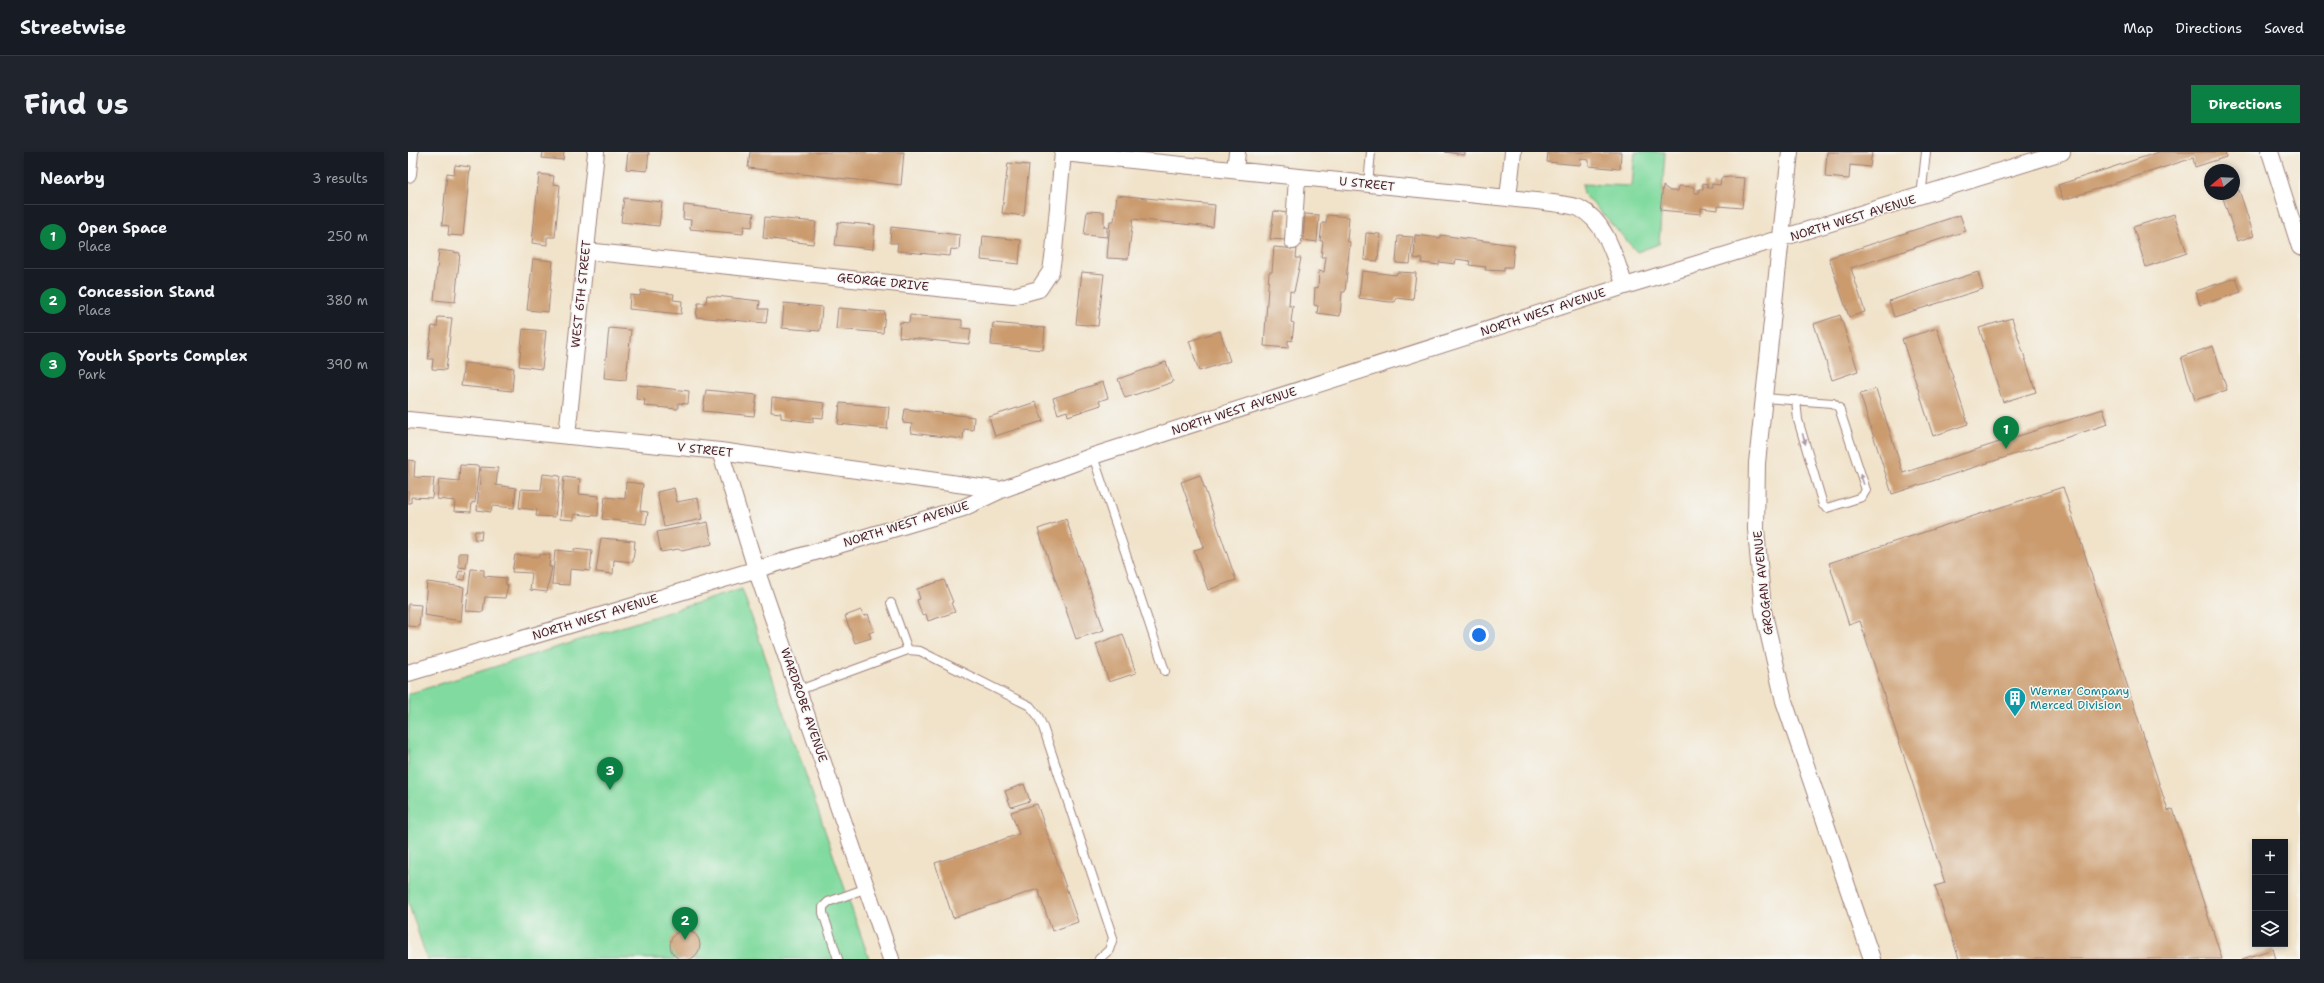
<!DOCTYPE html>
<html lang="en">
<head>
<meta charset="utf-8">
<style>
  :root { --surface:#171b24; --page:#20242c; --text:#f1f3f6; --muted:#9ea1a6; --line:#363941; --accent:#0b8043 }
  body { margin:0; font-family:"Shantell Sans",sans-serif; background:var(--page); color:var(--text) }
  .controls { position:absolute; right:12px; bottom:12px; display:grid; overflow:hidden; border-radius:0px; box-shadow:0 2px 6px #0003 }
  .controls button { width:36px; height:36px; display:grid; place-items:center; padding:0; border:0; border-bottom:1px solid var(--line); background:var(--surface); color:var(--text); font:20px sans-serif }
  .compass { position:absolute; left:1796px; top:12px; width:36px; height:36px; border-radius:50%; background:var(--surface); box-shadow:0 2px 6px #0003; rotate:251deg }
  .you { position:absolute; left:1071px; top:483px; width:14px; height:14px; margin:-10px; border:3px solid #fff; border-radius:50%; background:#1a73e8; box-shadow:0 0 0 6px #1a73e833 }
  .badge { display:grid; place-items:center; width:26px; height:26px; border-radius:50%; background:var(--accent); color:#fff; font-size:13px; font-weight:700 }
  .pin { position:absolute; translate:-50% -33px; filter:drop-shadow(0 1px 2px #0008) }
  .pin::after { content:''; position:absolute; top:21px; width:14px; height:12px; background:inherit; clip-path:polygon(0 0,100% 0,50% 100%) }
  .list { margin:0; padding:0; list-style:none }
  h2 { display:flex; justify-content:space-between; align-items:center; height:52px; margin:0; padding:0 16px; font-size:17px }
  h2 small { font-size:13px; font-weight:400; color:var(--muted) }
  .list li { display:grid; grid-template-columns:26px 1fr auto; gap:12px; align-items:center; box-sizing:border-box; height:64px; padding:0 16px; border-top:1px solid var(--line) }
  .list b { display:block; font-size:15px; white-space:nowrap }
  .list p { margin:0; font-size:13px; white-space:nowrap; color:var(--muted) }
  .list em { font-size:13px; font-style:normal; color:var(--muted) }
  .icon { flex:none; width:22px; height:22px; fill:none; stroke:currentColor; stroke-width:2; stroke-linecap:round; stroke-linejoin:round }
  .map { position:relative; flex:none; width:1892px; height:807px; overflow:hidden; border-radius:0px }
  header { display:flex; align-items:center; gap:24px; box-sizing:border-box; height:56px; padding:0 20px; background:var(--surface); border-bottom:1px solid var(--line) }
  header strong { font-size:19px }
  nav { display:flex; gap:22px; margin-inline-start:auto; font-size:14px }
  .intro { display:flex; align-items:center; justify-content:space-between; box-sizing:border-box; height:96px; padding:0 24px }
  h1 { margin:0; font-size:28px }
  .button { padding:10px 18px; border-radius:0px; background:var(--accent); color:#fff; font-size:14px; font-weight:700 }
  main { display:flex; gap:24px; padding:0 24px }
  aside { flex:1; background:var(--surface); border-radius:0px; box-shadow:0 2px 6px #0003 }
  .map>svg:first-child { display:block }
</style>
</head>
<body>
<header>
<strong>Streetwise</strong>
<nav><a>Map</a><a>Directions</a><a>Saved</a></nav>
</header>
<div class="intro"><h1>Find us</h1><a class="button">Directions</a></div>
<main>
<aside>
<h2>Nearby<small>3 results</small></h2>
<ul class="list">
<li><span class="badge">1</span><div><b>Open Space</b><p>Place</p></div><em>250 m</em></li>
<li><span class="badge">2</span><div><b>Concession Stand</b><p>Place</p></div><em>380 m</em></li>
<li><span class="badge">3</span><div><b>Youth Sports Complex</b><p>Park</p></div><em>390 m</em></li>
</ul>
</aside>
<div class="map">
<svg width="1892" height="807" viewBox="0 0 1892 807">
  <rect width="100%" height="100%" fill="#f6f6f2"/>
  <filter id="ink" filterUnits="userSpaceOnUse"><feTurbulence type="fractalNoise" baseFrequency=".025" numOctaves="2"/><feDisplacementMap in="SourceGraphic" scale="8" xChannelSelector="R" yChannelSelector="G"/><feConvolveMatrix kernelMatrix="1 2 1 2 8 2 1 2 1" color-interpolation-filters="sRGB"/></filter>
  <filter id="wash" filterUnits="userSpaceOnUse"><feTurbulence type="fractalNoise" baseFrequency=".012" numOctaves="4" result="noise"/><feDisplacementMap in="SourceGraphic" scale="16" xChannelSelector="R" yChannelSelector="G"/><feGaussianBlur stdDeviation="0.9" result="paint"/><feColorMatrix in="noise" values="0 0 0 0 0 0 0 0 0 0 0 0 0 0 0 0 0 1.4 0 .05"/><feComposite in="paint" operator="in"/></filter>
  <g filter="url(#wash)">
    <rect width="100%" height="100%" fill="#f1e3ca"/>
    <path fill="#81da9f" stroke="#667c65" d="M 1227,0 L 1257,0 L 1251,92 L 1229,100 L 1176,42 L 1174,32 L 1224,34 Z
      M 334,437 L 461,807 L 19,807 L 0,750 L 0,542 Z"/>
    <g id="blocks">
      <path fill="#cb9b6e" d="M 135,0 L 156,0 L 155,8 L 134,6 Z
        M 220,0 L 241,0 L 239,19 L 218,17 Z
        M 342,0 L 496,0 L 493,33 L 340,16 Z
        M 1037,0 L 1057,0 L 1057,3 Z
        M 1140,0 L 1213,0 L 1212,17 L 1181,14 L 1181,8 L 1173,7 L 1172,13 L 1139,10 Z
        M 1419,0 L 1464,0 L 1462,15 L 1442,13 L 1441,27 L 1417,25 Z
        M 1751,0 L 1817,0 L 1818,5 L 1787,15 L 1785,6 L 1655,48 L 1650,33 Z
        M 600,11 L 621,13 L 616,64 L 594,61 Z
        M 47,13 L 62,15 L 55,84 L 40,83 L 41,74 L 34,73 L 39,21 L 46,22 Z
        M 131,22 L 146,24 L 145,32 L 152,33 L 147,85 L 139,85 L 139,93 L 124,91 Z
        M 1322,25 L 1337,26 L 1334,56 L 1310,54 L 1310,58 L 1293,56 L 1293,62 L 1252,58 L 1255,34 L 1262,39 L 1270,39 L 1271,34 L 1286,35 L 1286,41 L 1291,41 L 1291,37 L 1295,37 L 1295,31 L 1300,32 L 1299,36 L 1304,36 L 1304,32 L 1312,33 L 1313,26 Z
        M 1831,38 L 1846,84 L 1829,89 L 1814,43 L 1826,42 L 1826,39 Z
        M 709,43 L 807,53 L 805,75 L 725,67 L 720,107 L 699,106 L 702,69 L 706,69 Z
        M 216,46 L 254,50 L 251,74 L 213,70 Z
        M 276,53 L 346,61 L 344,75 L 336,74 L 335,82 L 282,77 L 283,68 L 275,67 Z
        M 679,59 L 696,60 L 696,75 L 699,75 L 699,85 L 676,83 Z
        M 866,59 L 879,61 L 877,88 L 862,87 Z
        M 897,62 L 911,63 L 909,90 L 895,88 Z
        M 1766,62 L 1779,101 L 1738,115 L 1725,75 Z
        M 919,63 L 941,65 L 939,89 L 942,90 L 937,140 L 934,140 L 932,164 L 909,161 L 910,154 L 906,153 L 907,135 L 910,136 L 911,119 L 916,120 L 918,105 L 913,105 L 915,89 L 912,89 L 914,71 L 918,71 Z
        M 1552,63 L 1558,79 L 1443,116 L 1457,160 L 1441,165 L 1421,106 Z
        M 357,65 L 408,70 L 405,92 L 355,86 Z
        M 430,70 L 467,73 L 465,97 L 427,93 Z
        M 483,75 L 552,83 L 551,98 L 543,97 L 542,104 L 489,99 L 490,91 L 482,91 Z
        M 958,81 L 972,82 L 970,109 L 956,108 Z
        M 1007,83 L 1032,86 L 1032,83 L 1106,93 L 1104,115 L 1096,115 L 1096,119 L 1077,118 L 1078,115 L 1061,113 L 1062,109 L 1048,107 L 1047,112 L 1031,110 L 1031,113 L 1013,111 L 1014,107 L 1006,106 Z
        M 575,84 L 613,88 L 611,112 L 573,108 Z
        M 990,84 L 1005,85 L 1002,112 L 988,111 Z
        M 866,95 L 889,97 L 888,106 L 893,106 L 886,140 L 882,139 L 881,154 L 885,154 L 883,170 L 886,171 L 884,189 L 880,188 L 880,196 L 856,194 L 861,120 L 864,120 Z
        M 31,98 L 52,101 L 47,150 L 26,148 Z
        M 125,107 L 145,109 L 140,160 L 119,158 Z
        M 954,119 L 988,123 L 989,120 L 1008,121 L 1005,148 L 988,146 L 987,150 L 981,150 L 951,146 Z
        M 674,120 L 696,122 L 690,174 L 668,172 Z
        M 1570,120 L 1575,137 L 1486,165 L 1481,149 Z
        M 1828,126 L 1833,140 L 1792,153 L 1788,139 Z
        M 233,138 L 266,142 L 265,148 L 274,149 L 273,162 L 221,157 L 222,143 L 232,144 Z
        M 299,143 L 352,149 L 351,157 L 360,157 L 358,171 L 288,165 L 290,151 L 298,151 Z
        M 376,151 L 414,155 L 412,179 L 374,176 Z
        M 430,156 L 477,160 L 475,181 L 428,177 Z
        M 502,163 L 554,168 L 554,176 L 563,177 L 561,192 L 491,185 L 492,170 L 501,171 Z
        M 1432,163 L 1450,219 L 1424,228 L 1406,172 Z
        M 30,165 L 44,166 L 38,218 L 24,217 L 25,207 L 20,207 L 24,174 L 29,175 Z
        M 1604,166 L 1628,240 L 1595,250 L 1571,176 Z
        M 585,171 L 637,176 L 635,198 L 583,193 Z
        M 201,176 L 223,178 L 218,228 L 196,226 Z
        M 1529,176 L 1560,272 L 1525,284 L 1494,187 Z
        M 115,177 L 138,179 L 134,217 L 111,214 Z
        M 812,179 L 822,209 L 791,219 L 781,189 Z
        M 1805,194 L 1819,238 L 1787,248 L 1773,205 Z
        M 758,210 L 765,230 L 717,246 L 710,227 Z
        M 56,211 L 106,216 L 104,239 L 53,234 Z
        M 695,230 L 700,246 L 691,249 L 693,253 L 660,264 L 659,259 L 650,262 L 645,246 Z
        M 229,233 L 281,239 L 280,252 L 270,251 L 270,257 L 236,254 L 237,248 L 228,247 Z
        M 1468,237 L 1495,321 L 1695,257 L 1700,272 L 1484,342 L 1452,242 Z
        M 298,238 L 349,243 L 346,264 L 295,259 Z
        M 364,245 L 417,251 L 415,266 L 405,265 L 405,270 L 373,266 L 373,261 L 363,260 Z
        M 628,250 L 635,269 L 587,284 L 581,265 Z
        M 432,251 L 481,255 L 479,277 L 430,272 Z
        M 497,257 L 566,265 L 565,278 L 556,277 L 555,287 L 503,281 L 504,272 L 495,271 Z
        M 0,308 L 7,309 L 6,325 L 26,326 L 24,346 L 3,345 L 3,351 L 0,351 Z
        M 52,313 L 71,314 L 67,351 L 64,350 L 63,360 L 46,359 L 47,349 L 29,347 L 31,327 L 51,329 Z
        M 73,315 L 90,316 L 88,333 L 108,336 L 106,356 L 84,354 L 83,360 L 69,358 Z
        M 135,322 L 152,324 L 147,365 L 128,364 L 129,358 L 111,356 L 113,337 L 133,338 Z
        M 792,323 L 828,428 L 800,438 L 786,398 L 796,395 L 773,330 Z
        M 156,325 L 172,327 L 171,342 L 191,344 L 190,364 L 166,362 L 166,368 L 152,367 Z
        M 218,330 L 235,332 L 232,359 L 240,360 L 238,372 L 194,367 L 197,345 L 217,347 Z
        M 1655,335 L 1760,659 L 1765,657 L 1814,807 L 1551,807 L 1527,734 L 1537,731 L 1452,469 L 1441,473 L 1421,411 Z
        M 266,336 L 269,350 L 290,346 L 294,367 L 256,375 L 249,340 Z
        M 658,367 L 696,478 L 668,487 L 630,377 Z
        M 300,370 L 304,392 L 274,399 L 270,397 L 253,400 L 249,380 Z
        M 67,379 L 74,379 L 73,388 L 66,387 Z
        M 193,386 L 227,389 L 225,410 L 206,408 L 205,422 L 188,420 Z
        M 166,397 L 184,399 L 182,419 L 162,417 L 161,433 L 144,432 L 147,398 L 166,400 Z
        M 51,401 L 60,401 L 58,416 L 51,415 Z
        M 131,402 L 142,403 L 141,415 L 144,415 L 139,440 L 122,438 L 124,421 L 104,420 L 107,403 L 131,405 Z
        M 63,417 L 76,418 L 76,424 L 98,426 L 98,433 L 100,433 L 97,446 L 77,445 L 75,460 L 58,459 Z
        M 51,419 L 58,420 L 57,428 L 49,427 Z
        M 536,428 L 545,450 L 543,451 L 547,460 L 520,469 L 518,462 L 514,463 L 509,448 L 512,447 L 509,437 Z
        M 19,430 L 56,435 L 53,469 L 16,463 Z
        M 0,452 L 13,453 L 11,475 L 0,474 Z
        M 453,458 L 456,464 L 460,462 L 466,479 L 461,481 L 463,486 L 447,491 L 437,464 Z
        M 715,482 L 728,521 L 701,530 L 688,492 Z
        M 616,632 L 622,649 L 603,655 L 597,639 Z
        M 629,652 L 670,770 L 644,779 L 630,737 L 545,766 L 527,711 L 611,682 L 603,660 Z
        M262 793a15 15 0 1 1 30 0a15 15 0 1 1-30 0Z
        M 1865,797 L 1868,807 L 1834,807 Z"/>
    </g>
  </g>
  <g filter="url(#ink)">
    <use href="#blocks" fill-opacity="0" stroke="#9e817a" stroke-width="1"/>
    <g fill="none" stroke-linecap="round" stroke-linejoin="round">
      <g stroke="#9e817a" stroke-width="10">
        <path id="service" d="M 960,32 L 963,0
          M 1513,45 L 1518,0
          M 1355,246 L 1425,251 L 1431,256 L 1458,338 L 1454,345 L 1419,356 L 1415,353 L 1390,268 L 1388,248
          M 685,304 L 757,519
          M 483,451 L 500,498
          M 391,538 L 500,498 L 512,499 L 622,554 L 630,564 L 635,575 L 705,786 L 701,798 L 691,807
          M 430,807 L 415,761 L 415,755 L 420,750 L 459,736"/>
      </g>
      <g stroke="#9e817a" stroke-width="18">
        <path id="minor" d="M 1382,0 L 1349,311 L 1348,377 L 1355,458 L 1376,549 L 1464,807
          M 1862,0 L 1892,95
          M 655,1 L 1100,46 C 1116,48 1159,51 1171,56 C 1199,70 1207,107 1217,134
          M 827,18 L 829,0
          M 0,22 L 2,0
          M 1100,46 L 1105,0
          M 885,89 L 889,25
          M 178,99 L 605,144 L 631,137 L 643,119 L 646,99 L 655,0
          M 0,268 L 312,299 L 593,338
          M 159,284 L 188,0
          M 312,299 L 348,417 L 483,807
          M 0,521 L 555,356 L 593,338 L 685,304 L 1217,134 L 1654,0"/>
      </g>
      <use href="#service" stroke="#fff" stroke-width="8"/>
      <use href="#minor" stroke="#fff" stroke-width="16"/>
    </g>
    <defs><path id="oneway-solid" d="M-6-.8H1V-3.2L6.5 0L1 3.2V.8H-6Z"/></defs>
    <g fill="#ae9aa0">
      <use href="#oneway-solid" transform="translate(1396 287) rotate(74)"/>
      <use href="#oneway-solid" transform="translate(1454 327) rotate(-108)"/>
    </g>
  </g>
  <defs>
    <g id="building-pin" transform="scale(1.15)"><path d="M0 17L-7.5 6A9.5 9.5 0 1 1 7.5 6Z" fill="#0f9aa8" stroke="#f6f6f2"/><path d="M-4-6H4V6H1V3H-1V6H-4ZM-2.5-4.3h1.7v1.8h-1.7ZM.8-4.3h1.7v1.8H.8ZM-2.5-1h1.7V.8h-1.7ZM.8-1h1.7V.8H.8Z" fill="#fff"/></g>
  </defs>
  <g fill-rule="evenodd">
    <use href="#building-pin" x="1607" y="546"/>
  </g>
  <g text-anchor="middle" stroke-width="3" stroke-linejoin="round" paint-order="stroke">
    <g font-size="12" fill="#4a1f2b" stroke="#f6f6f2">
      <text transform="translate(959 32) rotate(6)" y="4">U STREET</text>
      <text transform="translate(1445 66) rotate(-17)" y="4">NORTH WEST AVENUE</text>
      <text transform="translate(475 130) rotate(6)" y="4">GEORGE DRIVE</text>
      <text transform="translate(173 142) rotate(-84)" y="4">WEST 6TH STREET</text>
      <text transform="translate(1135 160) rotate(-18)" y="4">NORTH WEST AVENUE</text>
      <text transform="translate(826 259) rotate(-18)" y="4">NORTH WEST AVENUE</text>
      <text transform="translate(297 298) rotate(6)" y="4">V STREET</text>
      <text transform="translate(498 372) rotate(-17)" y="4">NORTH WEST AVENUE</text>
      <text transform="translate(1355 431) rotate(-96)" y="4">GROGAN AVENUE</text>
      <text transform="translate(187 465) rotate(-17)" y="4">NORTH WEST AVENUE</text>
      <text transform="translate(396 553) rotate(71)" y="4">WARDROBE AVENUE</text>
    </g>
    <g font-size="12" fill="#0d838f" stroke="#f6f6f2" text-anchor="start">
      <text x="1622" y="543">Werner Company<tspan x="1622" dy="14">Merced Division</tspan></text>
    </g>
  </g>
</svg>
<div class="controls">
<button>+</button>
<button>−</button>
<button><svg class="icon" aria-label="layers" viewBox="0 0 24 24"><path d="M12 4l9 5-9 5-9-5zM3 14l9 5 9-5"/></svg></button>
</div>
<svg class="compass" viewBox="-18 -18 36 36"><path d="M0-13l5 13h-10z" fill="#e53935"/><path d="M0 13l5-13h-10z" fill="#9ea1a6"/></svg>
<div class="you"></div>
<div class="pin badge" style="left:1598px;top:297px">1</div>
<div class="pin badge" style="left:277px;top:788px">2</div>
<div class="pin badge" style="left:202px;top:638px">3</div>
</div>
</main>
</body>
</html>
